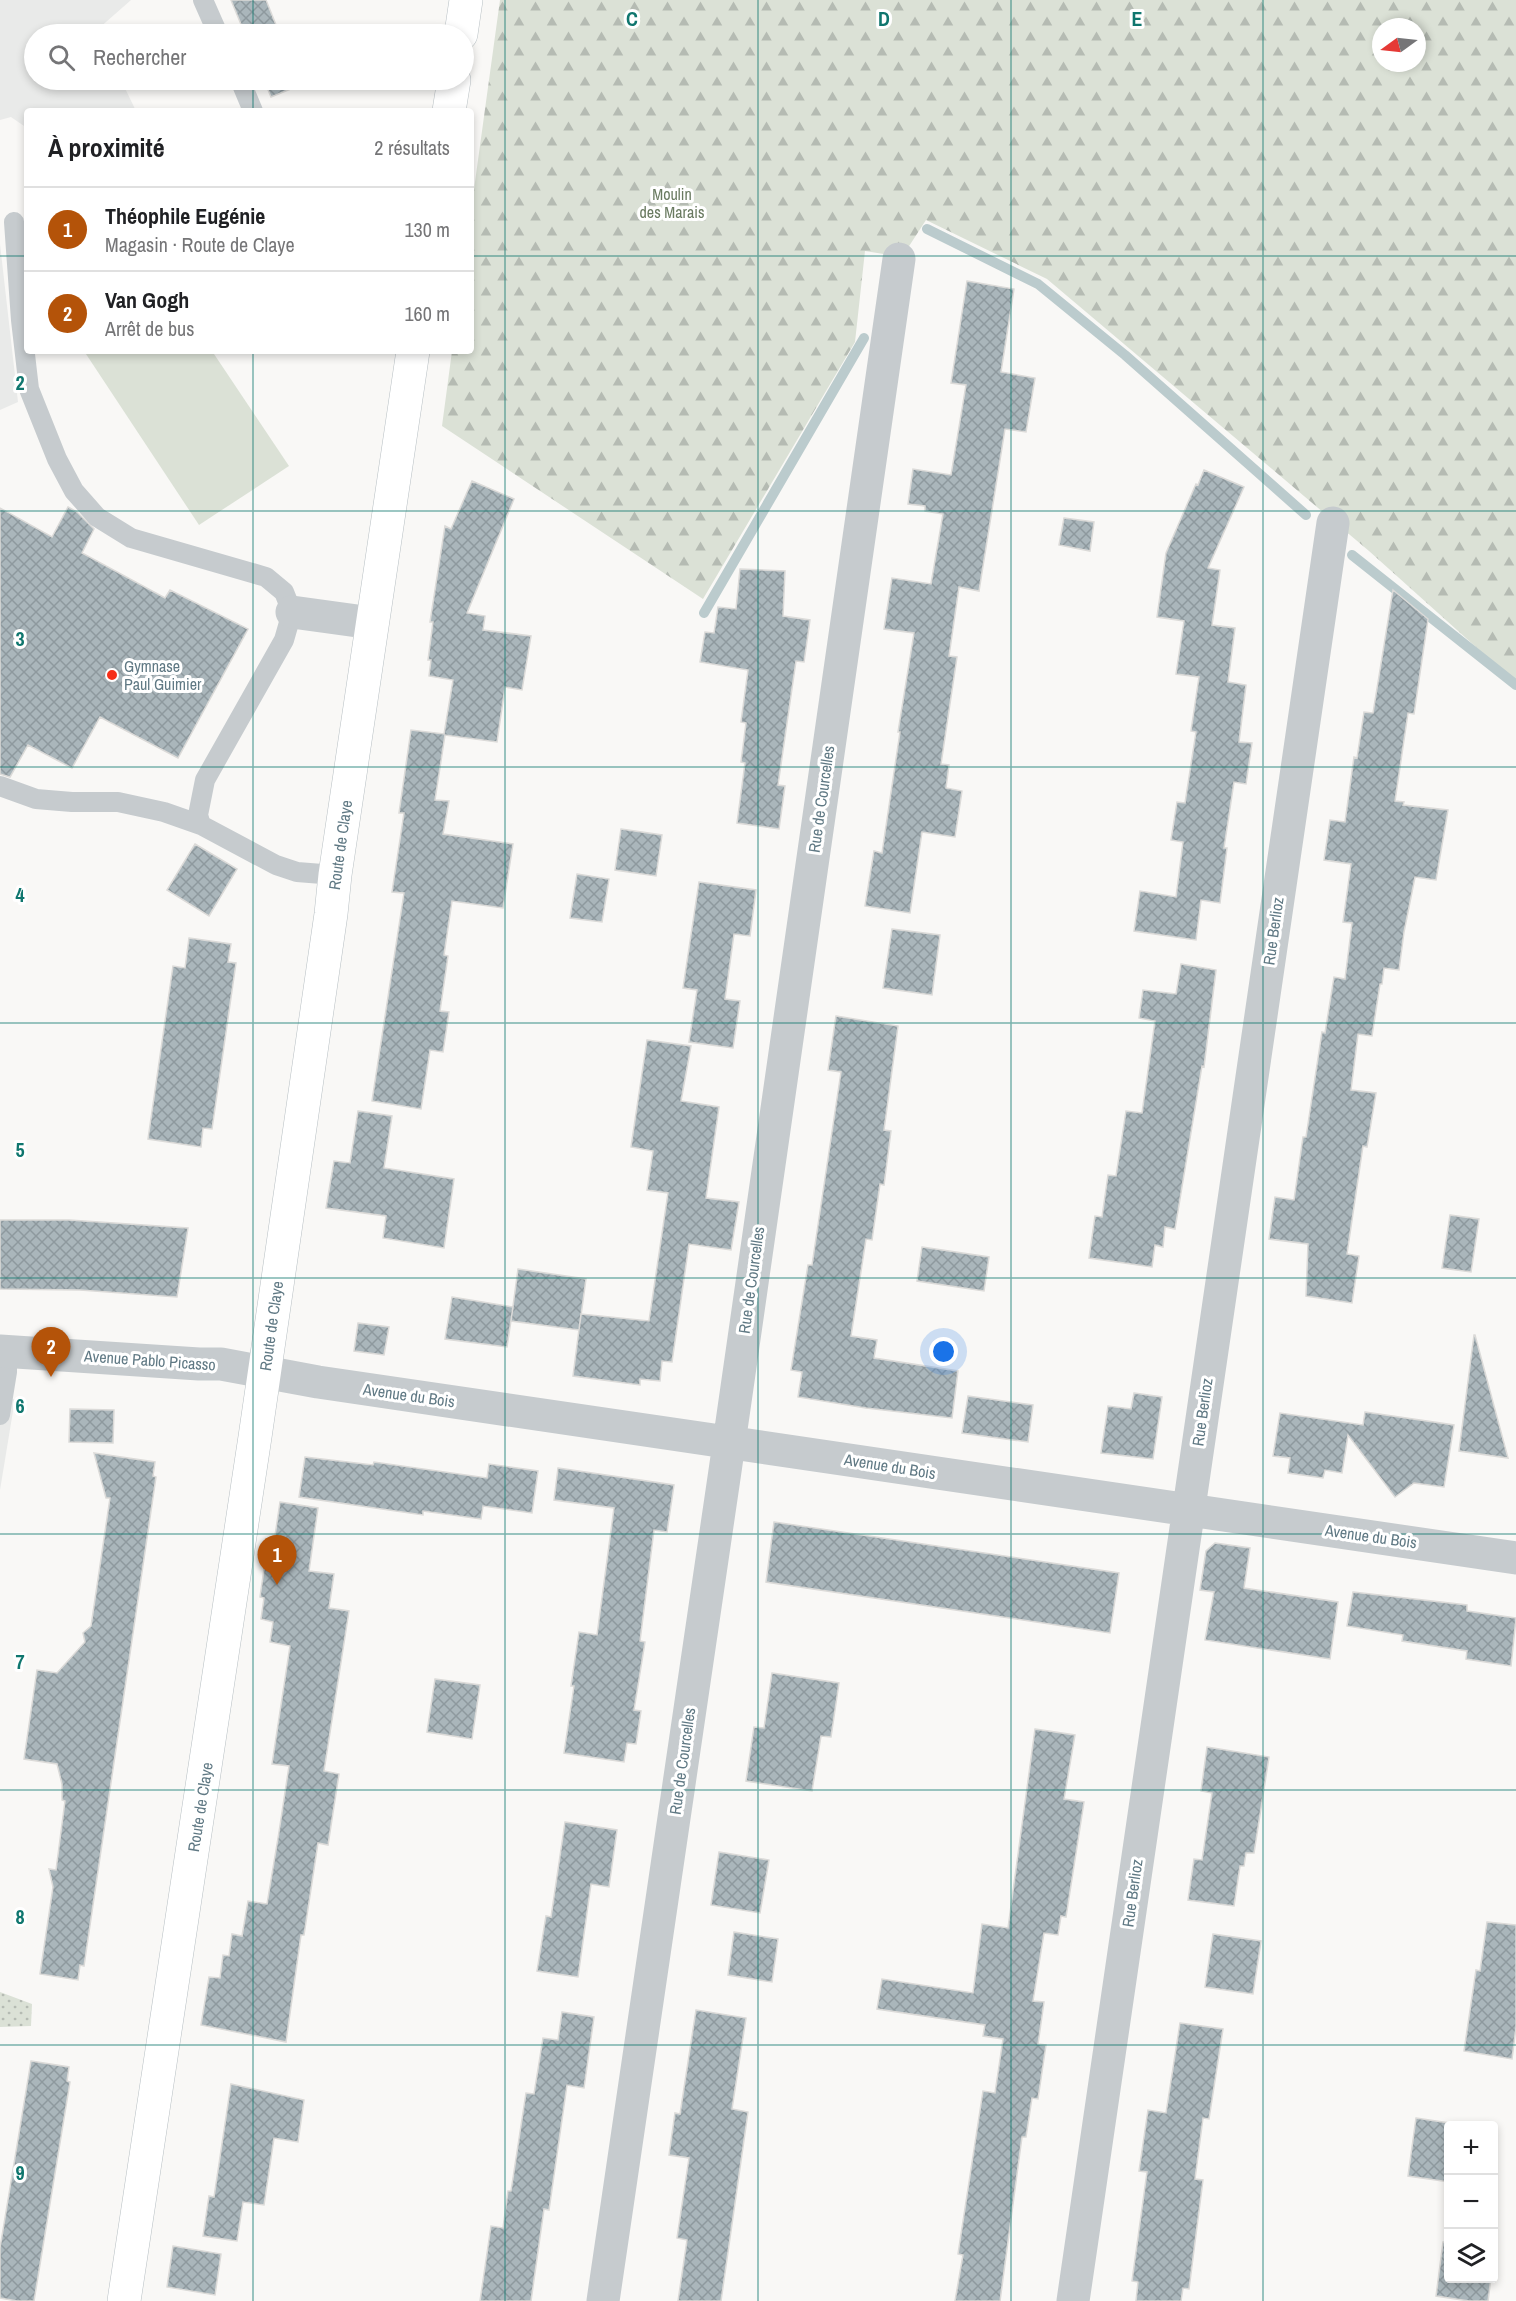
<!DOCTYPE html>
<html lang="fr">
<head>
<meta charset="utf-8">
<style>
  :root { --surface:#fff; --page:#f2f2f2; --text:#202124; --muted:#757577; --line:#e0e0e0; --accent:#b45309 }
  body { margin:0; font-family:"Archivo Narrow",sans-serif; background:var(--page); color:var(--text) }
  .controls { position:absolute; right:18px; bottom:18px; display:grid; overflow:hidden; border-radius:6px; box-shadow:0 3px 9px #0003 }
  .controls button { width:54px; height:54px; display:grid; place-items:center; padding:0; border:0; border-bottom:2px solid var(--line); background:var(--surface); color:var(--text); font:30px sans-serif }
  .compass { position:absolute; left:1372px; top:18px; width:54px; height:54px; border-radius:50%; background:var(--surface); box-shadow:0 3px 9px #0003; rotate:255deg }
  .you { position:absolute; left:944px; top:1352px; width:21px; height:21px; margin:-15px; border:4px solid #fff; border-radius:50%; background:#1a73e8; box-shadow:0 0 0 9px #1a73e833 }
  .badge { display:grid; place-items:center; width:39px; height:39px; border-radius:50%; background:var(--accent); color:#fff; font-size:20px; font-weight:700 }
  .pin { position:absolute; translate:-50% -50px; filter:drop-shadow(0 2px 3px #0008) }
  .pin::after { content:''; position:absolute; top:32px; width:21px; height:18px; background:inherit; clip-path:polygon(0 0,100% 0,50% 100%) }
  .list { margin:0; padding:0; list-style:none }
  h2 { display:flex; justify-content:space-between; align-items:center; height:78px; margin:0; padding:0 24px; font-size:26px }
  h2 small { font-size:20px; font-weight:400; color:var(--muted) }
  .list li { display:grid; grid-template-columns:39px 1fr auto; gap:18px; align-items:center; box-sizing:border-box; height:84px; padding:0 24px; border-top:2px solid var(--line) }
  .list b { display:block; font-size:22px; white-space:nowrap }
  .list p { margin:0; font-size:20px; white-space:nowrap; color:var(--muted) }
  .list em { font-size:20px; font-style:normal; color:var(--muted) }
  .icon { flex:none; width:33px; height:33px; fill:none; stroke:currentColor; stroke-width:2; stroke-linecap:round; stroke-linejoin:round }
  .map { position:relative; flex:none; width:1516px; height:2301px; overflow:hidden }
  .search { position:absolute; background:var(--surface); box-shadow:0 3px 9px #0003; left:24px; top:24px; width:450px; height:66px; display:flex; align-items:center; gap:15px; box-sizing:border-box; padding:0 21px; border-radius:33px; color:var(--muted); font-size:22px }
  .panel { position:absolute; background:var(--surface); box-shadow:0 3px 9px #0003; left:24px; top:108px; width:450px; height:246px; border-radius:6px }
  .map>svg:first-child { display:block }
</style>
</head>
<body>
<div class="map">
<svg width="1516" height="2301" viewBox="0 0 1516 2301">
  <defs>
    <pattern id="forest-firs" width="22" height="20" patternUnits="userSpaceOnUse" patternTransform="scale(1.5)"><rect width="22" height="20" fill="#dbe1d6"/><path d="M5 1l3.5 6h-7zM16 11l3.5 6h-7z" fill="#b5bbb3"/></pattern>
    <pattern id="park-dots" width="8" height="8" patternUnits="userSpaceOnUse" patternTransform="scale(1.5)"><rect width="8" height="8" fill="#dbe1d6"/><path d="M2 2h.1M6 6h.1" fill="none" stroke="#b5bbb3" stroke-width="1.8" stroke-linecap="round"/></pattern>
    <pattern id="building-cross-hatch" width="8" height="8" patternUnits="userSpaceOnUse" patternTransform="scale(1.5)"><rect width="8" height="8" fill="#aab6bb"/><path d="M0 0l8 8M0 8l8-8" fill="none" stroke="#8e999e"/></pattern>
  </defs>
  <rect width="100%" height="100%" fill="#f9f8f6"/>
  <path fill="#e9eae9" d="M 0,0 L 131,0 L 98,29 L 100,34 L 34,34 L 34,80 L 121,80 L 136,111 L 27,111 L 27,128 L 11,117 L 0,120 Z
    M 0,244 L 18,402 L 0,410 Z
    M 15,1399 L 0,1490 L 0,1400 Z"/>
  <path fill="#dbe1d6" d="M 84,351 L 212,351 L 289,466 L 199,525 Z"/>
  <path fill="url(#forest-firs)" fill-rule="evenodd" d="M 500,0 L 1516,0 L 1516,683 L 1369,551 L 1047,279 L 926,220 L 902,257 L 865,251 L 855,342 L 703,599 L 442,426 L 452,351 L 471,351 L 471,211 ZM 1381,27 L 1417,27 L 1417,63 L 1381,63 Z"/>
  <path fill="url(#park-dots)" d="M 0,1992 L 32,2004 L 31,2026 L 0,2027 Z"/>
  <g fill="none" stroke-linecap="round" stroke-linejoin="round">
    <path stroke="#bbcbcd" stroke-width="10" d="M 927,229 L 1038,284 L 1125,355 L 1306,515
      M 1352,555 L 1516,685
      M 704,613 L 864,338"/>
  </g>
  <path fill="url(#building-cross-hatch)" stroke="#dbdad8" stroke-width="1.5" d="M 231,0 L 266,0 L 278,30 L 276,31 L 277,34 L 245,34 Z
    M 264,80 L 295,80 L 298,86 L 271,97 Z
    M 967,281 L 1014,289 L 1001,372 L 1035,378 L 1026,432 L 1005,429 L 979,591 L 959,587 L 949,656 L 957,657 L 941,764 L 949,765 L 946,788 L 962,791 L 955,837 L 922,832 L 910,913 L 865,906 L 874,851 L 882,853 L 900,732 L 898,732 L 914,633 L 884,629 L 892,578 L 931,584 L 943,514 L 925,511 L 925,506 L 908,504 L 913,469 L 951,475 L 966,385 L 951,383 Z
    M 1204,470 L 1244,487 L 1208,568 L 1220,570 L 1212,625 L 1235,628 L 1228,682 L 1246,685 L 1239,742 L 1252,743 L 1246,784 L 1234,782 L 1224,848 L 1227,848 L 1220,903 L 1201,900 L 1196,940 L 1134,931 L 1140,891 L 1176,897 L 1183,842 L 1171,840 L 1177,802 L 1185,803 L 1196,732 L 1191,731 L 1199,677 L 1176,674 L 1184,621 L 1157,617 L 1166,553 L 1196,484 L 1198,485 Z
    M 472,481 L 514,499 L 467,613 L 485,616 L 483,630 L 531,636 L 522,690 L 505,687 L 497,742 L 445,735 L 435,800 L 449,801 L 443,834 L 513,844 L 503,908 L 452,901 L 444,955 L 448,956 L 440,1011 L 449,1012 L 443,1052 L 430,1050 L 421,1109 L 372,1101 L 404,893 L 392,892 L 404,813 L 399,813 L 411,730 L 444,734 L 453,680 L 429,676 L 431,660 L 428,660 L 433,622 L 430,622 L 445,526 L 451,529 Z
    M 68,507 L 77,512 L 94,529 L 82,553 L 165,598 L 170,590 L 248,629 L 178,758 L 100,717 L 72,768 L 28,745 L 10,777 L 0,774 L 0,508 L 52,537 Z
    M 1064,518 L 1094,522 L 1090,551 L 1059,545 Z
    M 740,569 L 785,571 L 783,616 L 810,620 L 804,662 L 796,661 L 778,785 L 785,786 L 779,829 L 737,823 L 745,763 L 741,762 L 746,723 L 741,722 L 748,670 L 700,662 L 705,632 L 714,633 L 718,607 L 736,609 Z
    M 1393,590 L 1428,619 L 1414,714 L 1408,713 L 1395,801 L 1404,802 L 1403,805 L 1448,810 L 1436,880 L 1415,877 L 1404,932 L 1399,970 L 1384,968 L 1382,984 L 1380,984 L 1372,1036 L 1358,1034 L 1351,1090 L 1376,1093 L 1367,1147 L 1363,1146 L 1347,1254 L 1359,1256 L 1352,1303 L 1306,1296 L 1308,1244 L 1269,1239 L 1275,1197 L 1294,1200 L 1303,1137 L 1306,1137 L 1322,1032 L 1325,1033 L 1334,977 L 1345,979 L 1352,923 L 1343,922 L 1351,864 L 1324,860 L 1330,820 L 1345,822 L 1354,757 L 1357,758 L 1364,712 L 1373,713 Z
    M 621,829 L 662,835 L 656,876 L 615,870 Z
    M 195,844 L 237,869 L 209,916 L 167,890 Z
    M 577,874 L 609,879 L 602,922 L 570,918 Z
    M 699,882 L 756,890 L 750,936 L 734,934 L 725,999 L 740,1001 L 733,1048 L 689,1042 L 697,990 L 683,988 Z
    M 892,929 L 940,935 L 932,995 L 883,988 Z
    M 189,938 L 231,944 L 228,962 L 236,963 L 212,1129 L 203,1128 L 201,1147 L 148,1139 L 173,966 L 185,968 Z
    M 1181,964 L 1216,970 L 1204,1067 L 1202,1066 L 1175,1229 L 1165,1227 L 1163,1247 L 1155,1245 L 1152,1267 L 1089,1258 L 1095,1216 L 1102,1217 L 1108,1175 L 1116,1176 L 1126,1111 L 1142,1113 L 1155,1021 L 1139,1018 L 1143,990 L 1176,994 Z
    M 836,1016 L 898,1026 L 884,1130 L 891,1131 L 884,1185 L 880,1184 L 872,1240 L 866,1239 L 851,1336 L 877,1340 L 874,1358 L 958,1371 L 952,1418 L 866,1408 L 798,1397 L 802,1372 L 791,1370 L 808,1265 L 812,1265 L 841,1072 L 828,1070 Z
    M 647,1040 L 691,1046 L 681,1101 L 719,1107 L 706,1198 L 739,1202 L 731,1250 L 689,1244 L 672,1362 L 662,1361 L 660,1381 L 640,1379 L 640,1385 L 573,1376 L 581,1314 L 649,1321 L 668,1193 L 647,1190 L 653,1151 L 631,1147 Z
    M 358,1111 L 392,1116 L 384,1168 L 454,1179 L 444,1248 L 383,1238 L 386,1216 L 326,1208 L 334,1161 L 350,1163 Z
    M 1450,1215 L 1479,1219 L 1471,1272 L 1442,1268 Z
    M 0,1220 L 69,1220 L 188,1228 L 177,1297 L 80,1290 L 0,1289 Z
    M 922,1247 L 989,1257 L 984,1291 L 917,1281 Z
    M 518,1269 L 586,1279 L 579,1330 L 511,1321 Z
    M 452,1297 L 513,1307 L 507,1347 L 445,1339 Z
    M 358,1323 L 389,1327 L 384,1355 L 354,1351 Z
    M 1474,1335 L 1475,1335 L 1508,1458 L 1459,1451 Z
    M 1134,1393 L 1162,1397 L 1153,1459 L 1101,1453 L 1108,1406 L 1131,1409 Z
    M 968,1396 L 1033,1405 L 1028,1442 L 962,1433 Z
    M 70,1409 L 114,1410 L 113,1443 L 69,1442 Z
    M 1365,1412 L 1454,1425 L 1444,1487 L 1414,1483 L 1395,1497 L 1348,1435 L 1342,1473 L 1325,1470 L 1323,1478 L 1288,1473 L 1290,1458 L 1273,1456 L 1280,1413 L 1363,1425 Z
    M 94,1453 L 155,1462 L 153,1476 L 156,1477 L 84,1966 L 80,1965 L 78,1980 L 40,1974 L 53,1887 L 49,1869 L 56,1870 L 65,1801 L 62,1800 L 62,1784 L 57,1764 L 24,1759 L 37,1670 L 57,1673 L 85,1642 L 83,1633 L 91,1626 L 110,1498 L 106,1498 Z
    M 305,1457 L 373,1465 L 374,1462 L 487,1478 L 489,1464 L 538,1471 L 532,1513 L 483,1506 L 481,1519 L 423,1511 L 423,1515 L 299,1497 Z
    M 558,1468 L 674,1485 L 667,1532 L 654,1530 L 640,1641 L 645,1642 L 634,1710 L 641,1711 L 636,1744 L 627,1743 L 624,1762 L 564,1753 L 574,1686 L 571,1686 L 579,1632 L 597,1635 L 614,1508 L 554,1500 Z
    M 280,1502 L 318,1508 L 309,1571 L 334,1574 L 329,1608 L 349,1611 L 324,1771 L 339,1774 L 328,1845 L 318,1843 L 304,1935 L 301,1935 L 286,2042 L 201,2025 L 209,1977 L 220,1978 L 223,1955 L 229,1956 L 232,1934 L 242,1936 L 248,1901 L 267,1904 L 279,1832 L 289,1766 L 272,1764 L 290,1646 L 270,1642 L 273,1622 L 261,1619 L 264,1598 L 260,1597 L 267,1548 L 273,1549 Z
    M 774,1522 L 1119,1573 L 1110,1633 L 766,1582 Z
    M 1215,1543 L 1250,1548 L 1244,1588 L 1338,1602 L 1330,1659 L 1205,1640 L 1214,1592 L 1200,1590 L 1206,1551 Z
    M 1353,1592 L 1467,1605 L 1467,1611 L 1516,1618 L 1511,1666 L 1466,1659 L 1467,1651 L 1402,1641 L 1403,1635 L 1347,1626 Z
    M 772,1673 L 839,1683 L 831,1737 L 821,1736 L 812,1791 L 746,1781 L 754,1727 L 764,1728 Z
    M 435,1679 L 480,1685 L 472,1739 L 427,1732 Z
    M 1035,1729 L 1075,1735 L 1064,1799 L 1084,1802 L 1066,1917 L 1061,1916 L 1058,1935 L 1044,1933 L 1033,2001 L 1044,2002 L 1038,2044 L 1046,2045 L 1038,2099 L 1032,2098 L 1026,2137 L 1022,2137 L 1000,2301 L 955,2301 L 963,2255 L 958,2254 L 983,2091 L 995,2093 L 1003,2039 L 983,2036 L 985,2025 L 877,2009 L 882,1979 L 973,1993 L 982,1924 L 1008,1928 Z
    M 1207,1747 L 1269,1757 L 1254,1853 L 1246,1853 L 1244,1866 L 1240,1866 L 1234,1906 L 1188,1900 L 1194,1859 L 1202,1860 L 1212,1793 L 1201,1791 Z
    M 565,1822 L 617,1830 L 609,1887 L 591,1884 L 578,1977 L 537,1971 L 546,1916 L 551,1917 Z
    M 719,1852 L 769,1860 L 760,1913 L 711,1905 Z
    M 1487,1922 L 1516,1925 L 1516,2027 L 1512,2059 L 1464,2051 L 1476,1970 L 1480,1971 Z
    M 734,1932 L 778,1939 L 772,1982 L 728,1975 Z
    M 1213,1934 L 1261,1941 L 1253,1994 L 1205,1987 Z
    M 696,2010 L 746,2018 L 732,2109 L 748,2112 L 721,2301 L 678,2301 L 687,2240 L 677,2238 L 689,2158 L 669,2155 L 675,2113 L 680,2114 Z
    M 562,2012 L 594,2017 L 584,2088 L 567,2085 L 549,2210 L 544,2209 L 531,2301 L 480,2301 L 491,2226 L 503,2228 L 508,2191 L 511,2191 L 526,2093 L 534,2094 L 543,2038 L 558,2040 Z
    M 1180,2023 L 1223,2029 L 1209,2119 L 1203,2118 L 1195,2179 L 1203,2180 L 1189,2289 L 1183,2288 L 1181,2301 L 1136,2301 L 1138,2282 L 1132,2281 L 1147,2172 L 1139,2171 L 1148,2110 L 1166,2113 Z
    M 31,2061 L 69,2067 L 67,2081 L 70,2082 L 34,2301 L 17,2301 L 0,2298 L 0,2248 Z
    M 231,2084 L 304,2100 L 298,2142 L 274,2138 L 264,2205 L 243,2202 L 237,2241 L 203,2236 L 209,2196 L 214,2197 Z
    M 1416,2118 L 1449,2123 L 1449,2182 L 1408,2176 Z
    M 1443,2242 L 1449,2243 L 1449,2278 L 1491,2278 L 1488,2301 L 1469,2301 L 1436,2296 Z
    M 173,2246 L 221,2254 L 215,2295 L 167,2287 Z"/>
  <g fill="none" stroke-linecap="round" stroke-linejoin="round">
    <g stroke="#b7bfc3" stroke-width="34">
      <path id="secondary" d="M 461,34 L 466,0
        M 449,111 L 454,80
        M 124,2301 L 255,1437 L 331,914 L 335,875 L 413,351"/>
    </g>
    <path stroke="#c6cbce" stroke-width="20" d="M 203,0 L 218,34
      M 240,80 L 253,111
      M 14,222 L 21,320 L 29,389 L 57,459 L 74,491 L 97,517 L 131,538 L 266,577 L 284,592 L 292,612 L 284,640 L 205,780 L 198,815 L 201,825 L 276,865 L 297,872 L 335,875
      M 0,786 L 36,799 L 72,802 L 118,802 L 164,812 L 201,825
      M 0,1415 L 7,1372 L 7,1350"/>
    <path stroke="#c6cbce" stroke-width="33" d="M 292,612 L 372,623
      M 0,1351 L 199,1364 L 221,1364 L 318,1382 L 1516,1558
      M 603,2301 L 725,1471 L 899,259
      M 1073,2301 L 1333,523"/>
    <use href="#secondary" stroke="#fff" stroke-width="33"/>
  </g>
  <path fill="none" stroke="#0f766e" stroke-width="1.5" stroke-opacity="0.55" d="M 253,0 L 253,34M 505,0 L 505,2301M 758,0 L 758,2301M 1011,0 L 1011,2301M 1263,0 L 1263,2301M 253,80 L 253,111M 0,256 L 27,256M 471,256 L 1516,256M 253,351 L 253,2301M 0,511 L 1516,511M 0,767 L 1516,767M 0,1023 L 1516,1023M 0,1278 L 1516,1278M 0,1534 L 1516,1534M 0,1790 L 1516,1790M 0,2045 L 1516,2045"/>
  <circle fill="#f62f19" stroke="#fff" stroke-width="2" cx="112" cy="675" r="6"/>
  <g text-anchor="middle" stroke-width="6" stroke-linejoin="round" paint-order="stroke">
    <g font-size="16" fill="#697a60" stroke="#fff">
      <text x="672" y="200">Moulin<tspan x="672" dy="18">des Marais</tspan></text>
    </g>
    <g font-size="16" fill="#607984" stroke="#fff" text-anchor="start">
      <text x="124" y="672">Gymnase<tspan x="124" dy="18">Paul Guimier</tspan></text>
    </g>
    <g font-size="16" fill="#607984" stroke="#fff">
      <text transform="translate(821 799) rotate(-82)" y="6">Rue de Courcelles</text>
      <text transform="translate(340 845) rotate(-82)" y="6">Route de Claye</text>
      <text transform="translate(1273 931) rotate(-82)" y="6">Rue Berlioz</text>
      <text transform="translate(751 1280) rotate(-82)" y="6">Rue de Courcelles</text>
      <text transform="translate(271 1326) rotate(-82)" y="6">Route de Claye</text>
      <text transform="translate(150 1360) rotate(4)" y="6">Avenue Pablo Picasso</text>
      <text transform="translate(409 1395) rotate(8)" y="6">Avenue du Bois</text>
      <text transform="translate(1202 1412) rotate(-82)" y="6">Rue Berlioz</text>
      <text transform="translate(890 1466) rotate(9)" y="6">Avenue du Bois</text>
      <text transform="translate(1371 1536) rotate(8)" y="6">Avenue du Bois</text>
      <text transform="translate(682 1761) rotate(-82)" y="6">Rue de Courcelles</text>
      <text transform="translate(200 1807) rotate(-81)" y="6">Route de Claye</text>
      <text transform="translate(1132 1893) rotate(-82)" y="6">Rue Berlioz</text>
    </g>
  </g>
  <g font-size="20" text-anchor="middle" font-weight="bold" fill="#0f766e" stroke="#fff" stroke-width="6" stroke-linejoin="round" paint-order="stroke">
    <text x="632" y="26">C</text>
    <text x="884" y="26">D</text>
    <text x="1137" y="26">E</text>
    <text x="20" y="390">2</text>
    <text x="20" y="646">3</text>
    <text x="20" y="902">4</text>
    <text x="20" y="1157">5</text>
    <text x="20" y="1413">6</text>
    <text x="20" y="1669">7</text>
    <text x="20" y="1924">8</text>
    <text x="20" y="2180">9</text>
  </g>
</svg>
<div class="controls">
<button>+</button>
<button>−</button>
<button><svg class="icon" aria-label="layers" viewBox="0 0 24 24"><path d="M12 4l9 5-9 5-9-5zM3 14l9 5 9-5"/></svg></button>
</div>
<svg class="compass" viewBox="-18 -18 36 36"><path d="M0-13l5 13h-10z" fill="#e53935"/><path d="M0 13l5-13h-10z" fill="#757577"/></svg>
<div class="you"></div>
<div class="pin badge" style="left:277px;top:1585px">1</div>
<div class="pin badge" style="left:51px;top:1377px">2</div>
<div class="search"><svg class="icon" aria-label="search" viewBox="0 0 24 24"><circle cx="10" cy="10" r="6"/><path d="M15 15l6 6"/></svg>Rechercher</div>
<section class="panel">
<h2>À proximité<small>2 résultats</small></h2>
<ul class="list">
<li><span class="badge">1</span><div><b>Théophile Eugénie</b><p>Magasin · Route de Claye</p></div><em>130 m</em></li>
<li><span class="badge">2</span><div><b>Van Gogh</b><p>Arrêt de bus</p></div><em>160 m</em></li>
</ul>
</section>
</div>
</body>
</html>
